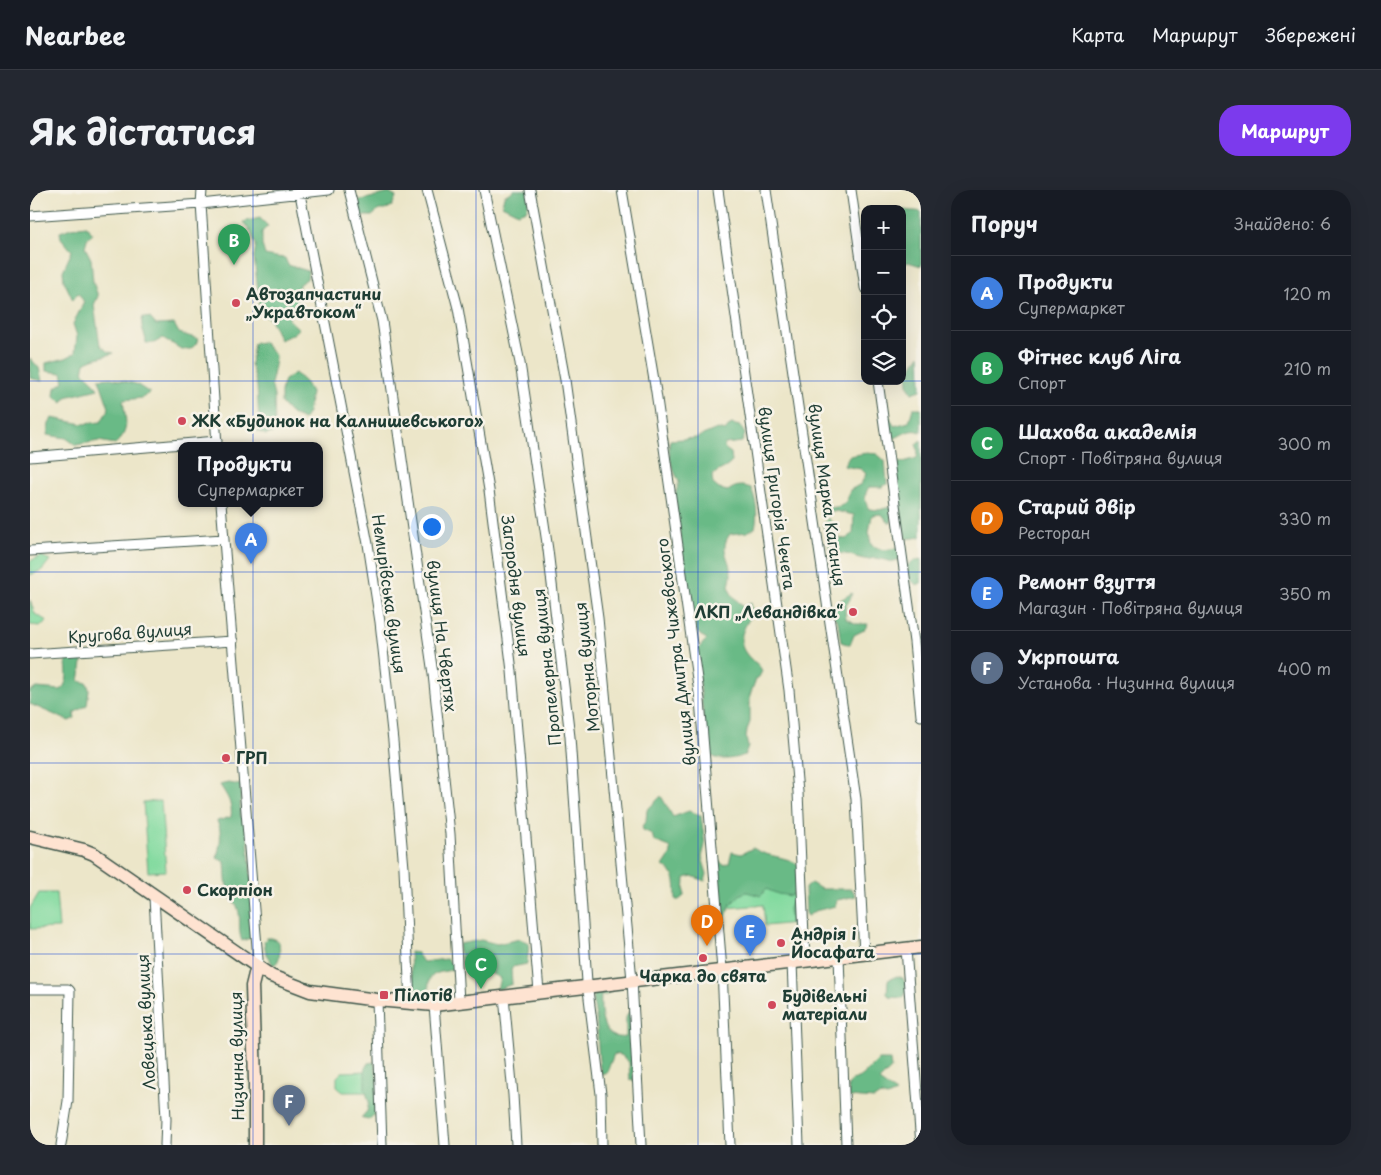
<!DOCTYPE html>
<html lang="uk">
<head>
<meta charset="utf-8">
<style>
  :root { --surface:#171b24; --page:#242831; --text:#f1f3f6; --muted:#9ea1a6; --line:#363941; --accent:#7c3aed }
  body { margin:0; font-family:"Playpen Sans",sans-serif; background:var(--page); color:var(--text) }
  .controls { position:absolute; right:15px; top:15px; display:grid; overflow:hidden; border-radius:10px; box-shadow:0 5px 20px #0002 }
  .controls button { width:45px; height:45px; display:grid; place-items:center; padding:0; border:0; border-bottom:1px solid var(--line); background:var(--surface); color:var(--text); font:25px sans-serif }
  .you { position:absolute; left:401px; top:336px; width:18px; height:18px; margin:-12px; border:4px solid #fff; border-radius:50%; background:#1a73e8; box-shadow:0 0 0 8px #1a73e833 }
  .badge { display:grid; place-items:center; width:32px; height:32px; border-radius:50%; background:var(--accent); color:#fff; font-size:16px; font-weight:700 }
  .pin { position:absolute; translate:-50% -41px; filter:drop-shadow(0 1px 2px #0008) }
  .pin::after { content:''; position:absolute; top:26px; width:18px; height:15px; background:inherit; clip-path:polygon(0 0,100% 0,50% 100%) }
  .popup { position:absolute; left:148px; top:252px; width:145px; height:65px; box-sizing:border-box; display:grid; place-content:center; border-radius:10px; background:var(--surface); filter:drop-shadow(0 1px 4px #0005); font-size:16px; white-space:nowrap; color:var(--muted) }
  .popup b { font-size:19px; color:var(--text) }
  .popup::after { content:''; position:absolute; left:50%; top:100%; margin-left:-10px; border:10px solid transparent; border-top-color:var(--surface) }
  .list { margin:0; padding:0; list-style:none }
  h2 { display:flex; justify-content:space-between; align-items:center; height:65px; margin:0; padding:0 20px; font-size:21px }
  h2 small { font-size:16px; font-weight:400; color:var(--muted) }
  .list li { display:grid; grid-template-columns:32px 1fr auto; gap:15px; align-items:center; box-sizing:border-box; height:75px; padding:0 20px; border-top:1px solid var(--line) }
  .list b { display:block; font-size:19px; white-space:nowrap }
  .list p { margin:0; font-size:16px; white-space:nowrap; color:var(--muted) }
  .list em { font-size:16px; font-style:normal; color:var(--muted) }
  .icon { flex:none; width:28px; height:28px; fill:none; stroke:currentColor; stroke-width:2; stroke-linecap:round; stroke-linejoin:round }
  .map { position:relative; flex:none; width:891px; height:955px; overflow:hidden; border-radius:20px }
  header { display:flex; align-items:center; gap:30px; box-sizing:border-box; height:70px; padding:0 25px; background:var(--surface); border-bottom:1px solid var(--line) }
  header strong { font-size:24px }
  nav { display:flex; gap:28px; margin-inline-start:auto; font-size:18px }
  .intro { display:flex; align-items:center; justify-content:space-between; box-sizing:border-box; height:120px; padding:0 30px }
  h1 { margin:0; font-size:35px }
  .button { padding:12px 22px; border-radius:20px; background:var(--accent); color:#fff; font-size:18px; font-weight:700 }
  main { display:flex; gap:30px; padding:0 30px }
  aside { flex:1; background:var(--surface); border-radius:20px; box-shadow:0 5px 20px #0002 }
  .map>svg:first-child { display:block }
</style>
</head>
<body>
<header>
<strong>Nearbee</strong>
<nav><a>Карта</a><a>Маршрут</a><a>Збережені</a></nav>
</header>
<div class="intro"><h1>Як дістатися</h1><a class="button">Маршрут</a></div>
<main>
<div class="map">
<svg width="891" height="955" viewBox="0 0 891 955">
  <rect width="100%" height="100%" fill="#f7f3e8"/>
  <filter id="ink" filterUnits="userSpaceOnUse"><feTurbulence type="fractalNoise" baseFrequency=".02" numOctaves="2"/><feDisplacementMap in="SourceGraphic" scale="10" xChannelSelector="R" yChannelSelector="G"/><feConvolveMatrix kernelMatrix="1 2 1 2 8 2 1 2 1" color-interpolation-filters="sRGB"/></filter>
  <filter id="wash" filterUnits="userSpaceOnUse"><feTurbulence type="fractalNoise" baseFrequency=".0096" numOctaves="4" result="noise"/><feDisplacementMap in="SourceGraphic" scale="20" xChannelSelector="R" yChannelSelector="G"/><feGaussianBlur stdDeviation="1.12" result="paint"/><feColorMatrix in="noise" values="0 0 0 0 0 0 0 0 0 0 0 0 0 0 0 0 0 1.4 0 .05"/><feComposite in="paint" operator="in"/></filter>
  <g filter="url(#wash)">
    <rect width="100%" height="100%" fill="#ece6c9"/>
    <path fill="#82da9f" stroke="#508c6a" d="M 11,366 L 20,370 L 12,380 L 0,385 L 0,371 Z
      M 0,410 L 5,424 L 17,431 L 10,436 L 0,435 Z
      M 131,611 L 136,681 L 118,682 L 113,612 Z
      M 763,693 L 765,733 L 735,736 L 733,715 L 696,718 L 694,699 Z
      M 9,703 L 26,703 L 29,738 L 0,739 L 0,718 Z
      M 338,881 L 339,902 L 313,902 L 307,897 L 307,887 L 312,882 Z"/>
    <path fill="#69ba86" stroke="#447c5d" d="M 484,0 L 498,0 L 499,13 L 496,20 L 488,23 L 472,15 L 474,6 Z
      M 359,3 L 366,7 L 362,16 L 355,20 L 349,20 L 342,26 L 330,26 L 325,16 L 328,11 Z
      M 872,19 C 878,22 885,20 891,22 L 891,76 L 878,72 L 872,76 Z
      M 230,28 L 238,36 L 232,42 L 232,55 L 235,65 L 245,67 L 255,68 L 258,75 L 278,81 L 277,89 L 269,94 L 266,118 L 258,129 L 269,139 L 263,144 L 250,150 L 240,129 L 228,121 L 229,110 L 224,67 L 226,55 L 221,42 L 213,32 Z
      M 56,36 L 63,44 L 57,49 L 55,57 L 61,69 L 63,92 L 68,106 L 64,115 L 70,155 L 78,162 L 84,163 C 74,167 64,167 55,173 L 53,182 L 62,190 L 68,199 L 36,207 L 33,213 L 24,206 L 25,198 L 34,192 L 32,183 L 16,181 L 16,173 L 36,168 L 45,163 L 47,146 L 43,134 L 54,112 L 48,103 L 43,110 L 34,91 L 33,81 L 42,61 L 31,48 L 30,42 L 41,38 Z
      M 113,127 L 120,128 L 126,135 L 144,134 L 149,143 L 168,149 L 166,154 L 161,159 L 151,159 L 133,148 L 124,153 L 116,153 C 116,143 109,137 113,127 Z
      M 233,152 L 245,165 L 244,180 L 241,194 L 244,206 L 245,242 L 236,245 L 227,241 L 229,232 L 227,196 L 221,174 L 224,153 Z
      M 890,165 L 891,200 L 882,203 C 872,187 881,179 890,165 Z
      M 0,168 L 9,178 L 12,191 L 0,188 Z
      M 265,183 L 276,193 L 281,202 L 278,223 L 273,230 L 260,223 L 251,213 L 251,201 L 254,190 Z
      M 81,188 L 106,194 L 120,203 L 112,208 L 93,210 C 95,228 101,241 85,254 L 69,251 L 46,255 L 36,248 L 17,245 L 19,234 L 22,228 L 53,234 L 71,232 L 79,218 L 69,189 Z
      M 883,218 L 891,218 L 891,242 C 879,237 872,246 860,250 L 856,228 L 858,223 L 864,236 L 879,232 Z
      M 701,234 L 710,236 L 715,244 L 712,252 L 695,254 L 694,258 L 701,263 L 702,272 C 696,279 689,279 682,286 L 683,294 L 689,299 L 698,301 C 706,295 712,295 721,298 C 727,312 728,324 725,338 L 717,342 L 700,344 C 688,360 701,369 701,385 C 701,389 699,394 699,397 C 700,405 708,411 713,417 L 721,413 L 723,422 C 715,437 704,450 718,466 C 724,473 728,472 732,481 L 729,487 L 726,489 L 720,505 L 720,532 L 717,540 L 716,548 L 718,557 L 715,565 C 707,568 690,572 682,566 C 679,564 678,561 676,559 L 667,460 L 677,449 L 670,445 L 664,438 L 665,430 L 659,417 L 645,307 L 649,291 C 642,278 637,265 640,250 L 666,248 L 687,239 L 695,241 Z
      M 891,250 L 891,347 L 876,349 L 871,331 L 871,319 L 866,314 L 863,290 L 864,271 L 870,273 L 887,268 L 888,260 L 886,254 Z
      M 837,263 L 847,264 L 855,271 L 857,294 L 852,297 L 839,297 C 834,304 834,312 839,319 L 849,320 L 860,317 L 863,323 L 861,333 L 857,331 L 852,324 L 842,325 L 839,342 L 841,355 L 853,360 L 867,358 L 873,367 C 859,375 860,370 846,368 C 842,368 838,370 834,369 C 819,366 819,362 802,364 L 799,360 C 800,351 795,344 793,335 L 798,328 L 803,334 L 807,348 L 816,349 L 823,344 L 824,325 L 806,321 L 792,323 L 791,318 C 809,317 816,319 820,300 L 831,294 L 836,284 L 831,279 L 814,276 L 819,266 Z
      M 891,369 L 891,393 L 887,395 L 879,389 L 877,376 L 883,371 Z
      M 822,403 C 819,416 813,412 816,429 L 827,434 L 838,434 L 834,440 L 824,445 L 820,455 L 811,452 L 808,432 L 801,423 L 802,415 Z
      M 42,466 L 51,466 L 52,473 L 49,491 L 57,493 L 59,499 L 57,515 L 44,523 L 45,528 L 39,531 L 0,514 L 0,501 L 7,498 L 31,500 C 40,490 36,481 36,469 Z
      M 198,593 L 211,595 L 210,625 L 217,639 L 226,746 L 212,751 C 207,740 212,727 207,716 C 206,712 201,711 200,707 C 195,696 196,683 195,672 L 187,668 C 190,654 193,644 187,631 L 201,627 C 203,614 197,606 190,595 Z
      M 631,606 L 643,627 L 659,621 L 671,626 L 675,655 L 672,667 L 677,684 L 675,691 L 662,686 L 655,688 L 654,706 L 649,710 L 646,710 C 645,695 648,684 633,676 L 641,664 L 640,657 L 624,651 L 622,644 L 613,640 L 612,636 L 616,631 L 617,620 Z
      M 723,658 C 737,668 755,665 769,675 C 769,686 769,697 761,706 L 748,704 L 736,699 L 731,706 L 717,702 L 711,704 L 700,715 L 694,733 L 687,717 L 682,666 L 694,675 L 699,673 L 702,662 L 711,664 Z
      M 781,693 L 791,699 L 822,699 L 826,706 L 807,710 L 805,716 L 785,721 L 778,726 L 776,725 L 775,698 Z
      M 767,711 L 769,719 L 770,738 L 762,740 L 759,719 L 761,713 Z
      M 237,748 L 242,748 L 249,752 C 250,760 251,773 243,775 L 236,764 L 234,751 Z
      M 490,749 L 499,753 L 497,774 L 482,777 L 481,779 L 482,794 L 467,800 L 470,788 L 450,778 L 432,773 L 428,756 L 429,754 L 451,750 L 467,754 Z
      M 380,762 L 387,763 L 393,772 L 416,769 L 423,774 L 422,780 C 405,783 395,784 400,804 L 390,801 L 382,803 Z
      M 867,786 L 873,788 C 876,794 878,802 873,808 L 860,807 L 857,804 L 858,790 Z
      M 572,801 L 579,802 L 577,805 L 571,805 C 570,823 571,851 596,847 L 596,828 L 600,819 L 604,891 L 600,889 L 599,872 L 591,865 L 584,864 L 577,882 L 571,884 C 566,858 570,836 562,809 L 564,804 Z
      M 848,870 L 860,870 L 861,879 L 849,891 L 866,903 L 857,907 L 850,905 L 844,909 L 819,907 L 818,895 L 823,890 L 832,886 Z
      M 344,872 C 347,882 351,915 344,924 C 343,927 340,928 338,930 L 331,928 L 337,921 L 339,912 L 335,899 L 335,878 L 338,873 Z"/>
  </g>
  <g filter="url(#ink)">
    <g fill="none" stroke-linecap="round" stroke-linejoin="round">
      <g stroke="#3e564a" stroke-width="11">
        <path id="street" d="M 172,0 L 171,14 L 187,255
          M 319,0 L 352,131 L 403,484 L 420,644 L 429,812
          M 397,0 L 428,118 L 459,300 L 482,481 L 509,802
          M 454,0 L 490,173 L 518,360 L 540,547 L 557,792 L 571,904 L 572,955
          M 500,0 L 535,190 L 568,428 L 602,790 L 611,955
          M 592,0 L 626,202 L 670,510 L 692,780 L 700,955
          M 688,0 L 759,500 L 768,602 L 775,771
          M 736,0 L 826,609 L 834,764
          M 821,0 L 835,98
          M 270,4 L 338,354 L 350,432 L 363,551 L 374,678 L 380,813
          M 0,26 L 171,14 L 299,0
          M 848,191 L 884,452 L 891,526
          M 0,267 L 187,251
          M 191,313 L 228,769 L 227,776
          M 0,361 L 194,349
          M 0,464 L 203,451
          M 124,707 L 136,929 L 135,955
          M 876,759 L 891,955
          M 809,767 L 816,955
          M 762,772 L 769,955
          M 0,799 L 38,799 L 40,801 L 38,911 L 31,955
          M 474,806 L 483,905 L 486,955
          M 347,810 L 352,955
          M 404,815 L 415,955"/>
      </g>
      <g stroke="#3e564a" stroke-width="15">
        <path id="secondary" d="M 0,647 L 54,660 L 64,664 L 241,786 L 280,801 L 347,810 L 404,815 L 891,757
          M 225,955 L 225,890 L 222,796 L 227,776"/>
      </g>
      <use href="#street" stroke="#fff" stroke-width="9"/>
      <use href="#secondary" stroke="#fee3d1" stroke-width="12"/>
    </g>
  </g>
  <path fill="none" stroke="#1d4ed8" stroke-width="1" stroke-opacity="0.55" d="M 223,0 L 223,955M 446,0 L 446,955M 668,0 L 668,955M 0,191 L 835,191M 872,191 L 891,191M 0,382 L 891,382M 0,573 L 891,573M 0,764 L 891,764"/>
  <g fill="#d1495b" stroke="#f7f3e8" stroke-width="2">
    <circle cx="206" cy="113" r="5"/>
    <circle cx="152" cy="231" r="5"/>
    <circle cx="823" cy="422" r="5"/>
    <circle cx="196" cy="568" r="5"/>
    <circle cx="157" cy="700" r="5"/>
    <circle cx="751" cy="753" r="5"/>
    <circle cx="673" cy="768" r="5"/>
    <rect x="349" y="800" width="10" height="10" rx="2.5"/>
    <circle cx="742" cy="815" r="5"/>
  </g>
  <g text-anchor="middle" stroke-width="5" stroke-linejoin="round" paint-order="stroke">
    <g font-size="16" font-weight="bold" fill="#1f3d34" stroke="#f7f3e8" text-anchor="start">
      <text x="216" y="110">Автозапчастини<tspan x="216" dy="18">„Укравтоком“</tspan></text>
      <text x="162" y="237">ЖК «Будинок на Калнишевського»</text>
      <text x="813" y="428" text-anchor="end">ЛКП „Левандівка“</text>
      <text x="206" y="574">ГРП</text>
      <text x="167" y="706">Скорпіон</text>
      <text x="761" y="750">Андрія і<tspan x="761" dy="18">Йосафата</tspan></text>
      <text x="673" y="792" text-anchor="middle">Чарка до свята</text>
      <text x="364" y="811">Пілотів</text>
      <text x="752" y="812">Будівельні<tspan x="752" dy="18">матеріали</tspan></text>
    </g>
    <g font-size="16" fill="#1f3d34" stroke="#f7f3e8">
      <text transform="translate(797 305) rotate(82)" y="6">вулиця Марка Каганця</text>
      <text transform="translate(747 308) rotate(82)" y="6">вулиця Григорія Чечета</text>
      <text transform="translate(486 396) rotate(83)" y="6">Загородня вулиця</text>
      <text transform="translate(359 404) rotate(82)" y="6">Немирівська вулиця</text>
      <text transform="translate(100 443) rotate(-4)" y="6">Кругова вулиця</text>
      <text transform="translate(412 446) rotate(83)" y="6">вулиця На Чвертях</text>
      <text transform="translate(646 462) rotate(-97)" y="6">вулиця Дмитра Чижевського</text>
      <text transform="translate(517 477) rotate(-96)" y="6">Пропелерна вулиця</text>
      <text transform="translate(557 477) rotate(-96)" y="6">Моторна вулиця</text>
      <text transform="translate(116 832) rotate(-93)" y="6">Ловецька вулиця</text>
      <text transform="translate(207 866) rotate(-91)" y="6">Низинна вулиця</text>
    </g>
  </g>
</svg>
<div class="controls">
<button>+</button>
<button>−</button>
<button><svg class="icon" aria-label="locate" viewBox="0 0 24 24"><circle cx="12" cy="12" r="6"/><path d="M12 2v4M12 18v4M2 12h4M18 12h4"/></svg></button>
<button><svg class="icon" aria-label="layers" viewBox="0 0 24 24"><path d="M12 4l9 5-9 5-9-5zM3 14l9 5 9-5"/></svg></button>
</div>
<div class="you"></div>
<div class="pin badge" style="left:221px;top:374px;background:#3f7fe0">A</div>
<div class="popup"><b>Продукти</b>Супермаркет</div>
<div class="pin badge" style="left:204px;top:75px;background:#2e9e5b">B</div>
<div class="pin badge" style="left:451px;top:799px;background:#2e9e5b">C</div>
<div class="pin badge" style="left:677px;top:756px;background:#e8710a">D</div>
<div class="pin badge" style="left:720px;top:766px;background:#3f7fe0">E</div>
<div class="pin badge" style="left:259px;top:936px;background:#5c6f8a">F</div>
</div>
<aside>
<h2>Поруч<small>Знайдено: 6</small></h2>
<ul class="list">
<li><span class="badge" style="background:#3f7fe0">A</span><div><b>Продукти</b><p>Супермаркет</p></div><em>120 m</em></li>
<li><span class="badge" style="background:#2e9e5b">B</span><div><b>Фітнес клуб Ліга</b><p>Спорт</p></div><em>210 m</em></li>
<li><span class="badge" style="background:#2e9e5b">C</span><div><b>Шахова академія</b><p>Спорт · Повітряна вулиця</p></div><em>300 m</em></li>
<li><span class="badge" style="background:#e8710a">D</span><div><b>Старий двір</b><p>Ресторан</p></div><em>330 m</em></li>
<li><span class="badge" style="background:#3f7fe0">E</span><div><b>Ремонт взуття</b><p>Магазин · Повітряна вулиця</p></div><em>350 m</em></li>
<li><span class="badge" style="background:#5c6f8a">F</span><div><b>Укрпошта</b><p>Установа · Низинна вулиця</p></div><em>400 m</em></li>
</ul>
</aside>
</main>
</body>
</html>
